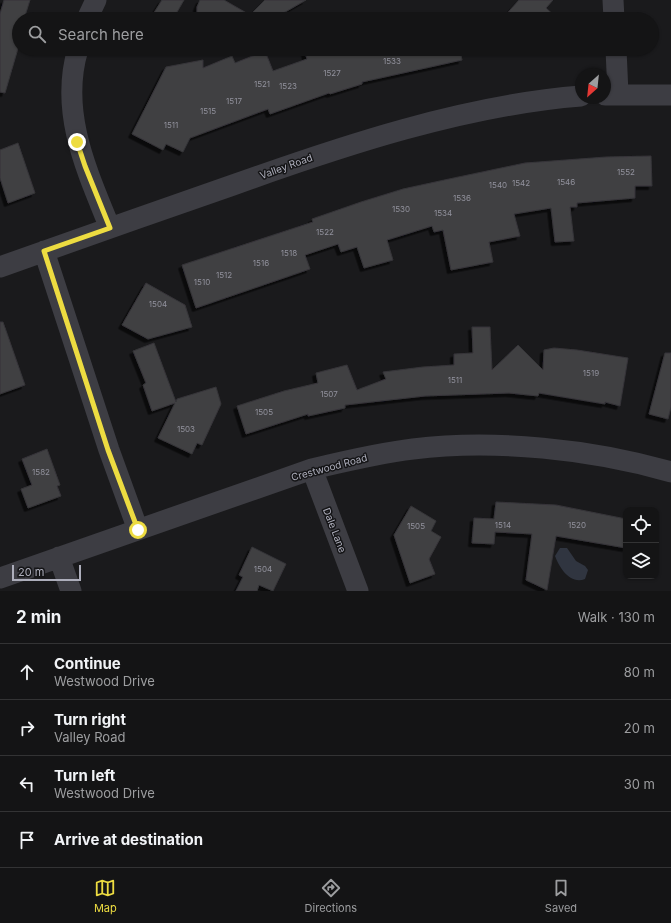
<!DOCTYPE html>
<html lang="en">
<head>
<meta charset="utf-8">
<style>
  :root { --surface:#141415; --page:#212122; --text:#f1f3f6; --muted:#9d9ea0; --line:#333334; --accent:#eddc41 }
  body { margin:0; font-family:Inter,sans-serif; background:var(--page); color:var(--text) }
  .controls { position:absolute; right:12px; bottom:12px; display:grid; overflow:hidden; border-radius:8px; box-shadow:0 1px 3px #0004 }
  .controls button { width:36px; height:36px; display:grid; place-items:center; padding:0; border:0; border-bottom:1px solid var(--line); background:var(--surface); color:var(--text); font:20px sans-serif }
  .compass { position:absolute; left:575px; top:68px; width:36px; height:36px; border-radius:50%; background:var(--surface); box-shadow:0 1px 3px #0004; rotate:207deg }
  .scale { position:absolute; left:12px; bottom:10px; width:69px; box-sizing:border-box; padding-left:4px; border:2px solid #adaebb; border-top:0; font-size:11px; line-height:14px; white-space:nowrap; color:#adaebb; -webkit-text-stroke:3px #151517; paint-order:stroke }
  .stop { position:absolute; width:12px; height:12px; margin:-9px; border:3px solid #eddc41; border-radius:50%; background:#fff }
  .stop.end { background:#eddc41; border-color:#fff; box-shadow:0 1px 4px #0008 }
  .list { margin:0; padding:0; list-style:none }
  h2 { display:flex; justify-content:space-between; align-items:center; height:52px; margin:0; padding:0 16px; font-size:17px }
  h2 small { font-size:13px; font-weight:400; color:var(--muted) }
  .list li { display:grid; grid-template-columns:26px 1fr auto; gap:12px; align-items:center; box-sizing:border-box; height:56px; padding:0 16px; border-top:1px solid var(--line) }
  .list b { display:block; font-size:15px; white-space:nowrap }
  .list p { margin:0; font-size:13px; white-space:nowrap; color:var(--muted) }
  .list em { font-size:13px; font-style:normal; color:var(--muted) }
  .icon { flex:none; width:22px; height:22px; fill:none; stroke:currentColor; stroke-width:2; stroke-linecap:round; stroke-linejoin:round }
  .map { position:relative; flex:none; width:671px; height:591px; overflow:hidden }
  .search { position:absolute; background:var(--surface); box-shadow:0 1px 3px #0004; left:12px; right:12px; top:12px; height:44px; display:flex; align-items:center; gap:10px; box-sizing:border-box; padding:0 14px; border-radius:22px; color:var(--muted); font-size:15px }
  .sheet { height:276px; background:var(--surface) }
  nav { display:flex; justify-content:space-around; align-items:center; box-sizing:border-box; height:56px; border-top:1px solid var(--line); background:var(--surface); font-size:11px; color:var(--muted) }
  nav a { display:grid; justify-items:center; gap:2px }
  nav .on { color:var(--accent) }
  .map>svg:first-child { display:block }
</style>
</head>
<body>
<div class="map">
<svg width="671" height="591" viewBox="0 0 671 591">
  <defs>
    <filter id="shadow"><feDropShadow dx="-3.5" dy="3.5" stdDeviation="0" flood-color="#0009"/></filter>
  </defs>
  <rect width="100%" height="100%" fill="#1a1a1c"/>
  <path fill="#303540" d="M 560,548 L 567,548 L 576,561 L 585,566 L 588,570 L 585,579 C 570,585 559,567 555,556 Z"/>
  <path fill="#403f43" stroke="#353438" filter="url(#shadow)" d="M 4,0 L 30,0 L 24,19 L 19,19 L 19,45 L 5,93 L 0,92 L 0,14 Z
    M 162,0 L 184,0 L 173,19 L 150,19 Z
    M 200,0 L 224,0 L 250,15 L 265,0 L 306,0 L 273,19 L 197,19 L 197,7 Z
    M 519,0 L 553,0 L 546,8 L 558,19 L 502,19 Z
    M 304,49 L 460,49 L 462,60 L 362,82 L 362,84 L 330,94 L 329,93 L 270,114 L 268,109 L 190,138 L 183,152 L 166,144 L 163,150 L 132,134 L 166,67 L 203,60 L 203,68 L 232,56 L 235,63 L 265,51 L 273,71 L 307,59 Z
    M 18,143 L 35,193 L 8,203 L 0,178 L 0,150 Z
    M 651,156 L 652,186 L 635,186 L 635,198 L 577,203 L 577,207 L 570,207 L 574,241 L 555,242 L 551,208 L 514,214 L 520,236 L 489,242 L 493,262 L 451,270 L 443,230 L 434,232 L 432,226 L 387,240 L 393,260 L 364,268 L 357,247 L 341,252 L 338,244 L 305,255 L 310,269 L 196,308 L 182,265 L 313,222 L 312,219 L 361,202 L 403,189 L 449,179 L 525,163 L 606,157 Z
    M 146,283 L 185,305 L 192,327 L 148,339 L 122,325 Z
    M 0,322 L 3,322 L 25,385 L 0,394 Z
    M 472,327 L 490,327 L 492,370 L 518,345 L 543,370 L 544,350 L 554,348 L 577,350 L 628,358 L 620,406 L 605,402 L 605,404 L 539,393 L 538,396 L 509,393 L 425,396 L 345,405 L 345,408 L 308,416 L 308,414 L 246,434 L 237,406 L 284,391 L 318,383 L 316,373 L 347,365 L 357,390 L 386,379 L 383,372 L 423,367 L 454,365 L 454,354 L 473,353 Z
    M 154,343 L 176,402 L 177,399 L 216,387 L 221,404 L 202,445 L 197,443 L 192,454 L 158,438 L 175,403 L 152,411 L 143,385 L 146,383 L 133,351 Z
    M 665,353 L 671,353 L 671,407 L 668,419 L 649,414 Z
    M 47,449 L 60,485 L 57,486 L 61,496 L 28,508 L 21,489 L 32,485 L 22,459 Z
    M 496,502 L 556,505 L 626,519 L 626,548 L 556,536 L 547,590 L 526,580 L 532,534 L 495,532 L 494,544 L 472,543 L 474,518 L 494,519 Z
    M 411,506 L 436,521 L 431,531 L 441,537 L 429,559 L 435,574 L 410,583 L 394,535 Z
    M 252,547 L 286,564 L 273,591 L 259,585 L 257,591 L 236,591 L 243,577 L 239,575 Z"/>
  <g fill="none" stroke-linecap="round" stroke-linejoin="round">
    <path stroke="#3d3d43" stroke-width="21" d="M 613,0 L 614,19
      M 87,19 L 96,0
      M 78,49 C 59,112 87,171 110,228
      M 616,49 L 618,94
      M 605,95 L 671,95
      M 44,251 L 109,450 L 138,530
      M 0,267 C 78,239 155,212 233,185 C 342,146 465,105 581,96
      M 312,469 L 358,591
      M 59,557 L 71,591
      M 0,578 L 312,469 C 346,461 379,453 413,449 C 494,439 592,449 671,472"/>
  </g>
  <g fill="none" stroke-linecap="round" stroke-linejoin="round">
    <path stroke="#eddc41" stroke-width="5" d="M 77,142 L 85,166 L 110,228 L 44,251 L 108,450 L 138,530"/>
  </g>
  <g text-anchor="middle" stroke-width="3" stroke-linejoin="round" paint-order="stroke">
    <g font-size="8" fill="#92929d">
      <text x="392" y="64">1533</text>
      <text x="332" y="76">1527</text>
      <text x="262" y="87">1521</text>
      <text x="288" y="89">1523</text>
      <text x="234" y="104">1517</text>
      <text x="208" y="114">1515</text>
      <text x="171" y="128">1511</text>
      <text x="626" y="175">1552</text>
      <text x="566" y="185">1546</text>
      <text x="521" y="186">1542</text>
      <text x="498" y="188">1540</text>
      <text x="462" y="201">1536</text>
      <text x="401" y="212">1530</text>
      <text x="443" y="216">1534</text>
      <text x="325" y="235">1522</text>
      <text x="289" y="256">1518</text>
      <text x="261" y="266">1516</text>
      <text x="224" y="278">1512</text>
      <text x="202" y="285">1510</text>
      <text x="158" y="307">1504</text>
      <text x="591" y="376">1519</text>
      <text x="455" y="383">1511</text>
      <text x="329" y="397">1507</text>
      <text x="264" y="415">1505</text>
      <text x="186" y="432">1503</text>
      <text x="41" y="475">1582</text>
      <text x="503" y="528">1514</text>
      <text x="577" y="528">1520</text>
      <text x="416" y="529">1505</text>
      <text x="263" y="572">1504</text>
    </g>
    <g font-size="10" fill="#adaebb" stroke="#151517">
      <text transform="translate(286 166) rotate(-20)" y="4">Valley Road</text>
      <text transform="translate(329 467) rotate(-15)" y="4">Crestwood Road</text>
      <text transform="translate(335 530) rotate(69)" y="4">Dale Lane</text>
    </g>
  </g>
</svg>
<div class="controls">
<button><svg class="icon" aria-label="locate" viewBox="0 0 24 24"><circle cx="12" cy="12" r="6"/><path d="M12 2v4M12 18v4M2 12h4M18 12h4"/></svg></button>
<button><svg class="icon" aria-label="layers" viewBox="0 0 24 24"><path d="M12 4l9 5-9 5-9-5zM3 14l9 5 9-5"/></svg></button>
</div>
<svg class="compass" viewBox="-18 -18 36 36"><path d="M0-13l5 13h-10z" fill="#e53935"/><path d="M0 13l5-13h-10z" fill="#9d9ea0"/></svg>
<div class="scale">20 m</div>
<div class="stop" style="left:138px;top:530px"></div>
<div class="stop end" style="left:77px;top:142px"></div>
<div class="search"><svg class="icon" aria-label="search" viewBox="0 0 24 24"><circle cx="10" cy="10" r="6"/><path d="M15 15l6 6"/></svg>Search here</div>
</div>
<section class="sheet">
<h2>2 min<small>Walk · 130 m</small></h2>
<ul class="list">
<li><svg class="icon" aria-label="ahead" viewBox="0 0 24 24"><path d="M12 20V5M6 11l6-6 6 6"/></svg><div><b>Continue</b><p>Westwood Drive</p></div><em>80 m</em></li>
<li><svg class="icon" aria-label="right" viewBox="0 0 24 24"><path d="M7 20v-9h11M14 6l5 5-5 5"/></svg><div><b>Turn right</b><p>Valley Road</p></div><em>20 m</em></li>
<li><svg class="icon" aria-label="left" viewBox="0 0 24 24"><path d="M17 20v-9H6M10 6l-5 5 5 5"/></svg><div><b>Turn left</b><p>Westwood Drive</p></div><em>30 m</em></li>
<li><svg class="icon" aria-label="arrive" viewBox="0 0 24 24"><path d="M6 21V4h12l-3 4 3 4H6"/></svg><div><b>Arrive at destination</b></div></li>
</ul>
</section>
<nav>
<a class="on"><svg class="icon" aria-label="map" viewBox="0 0 24 24"><path d="M3 6l6-2 6 2 6-2v14l-6 2-6-2-6 2zM9 4v14M15 6v14"/></svg>Map</a>
<a><svg class="icon" aria-label="directions" viewBox="0 0 24 24"><path d="M12 3l9 9-9 9-9-9zM9 14v-3h6M13 9l2 2-2 2"/></svg>Directions</a>
<a><svg class="icon" aria-label="saved" viewBox="0 0 24 24"><path d="M7 4h10v16l-5-4-5 4z"/></svg>Saved</a>
</nav>
</body>
</html>
